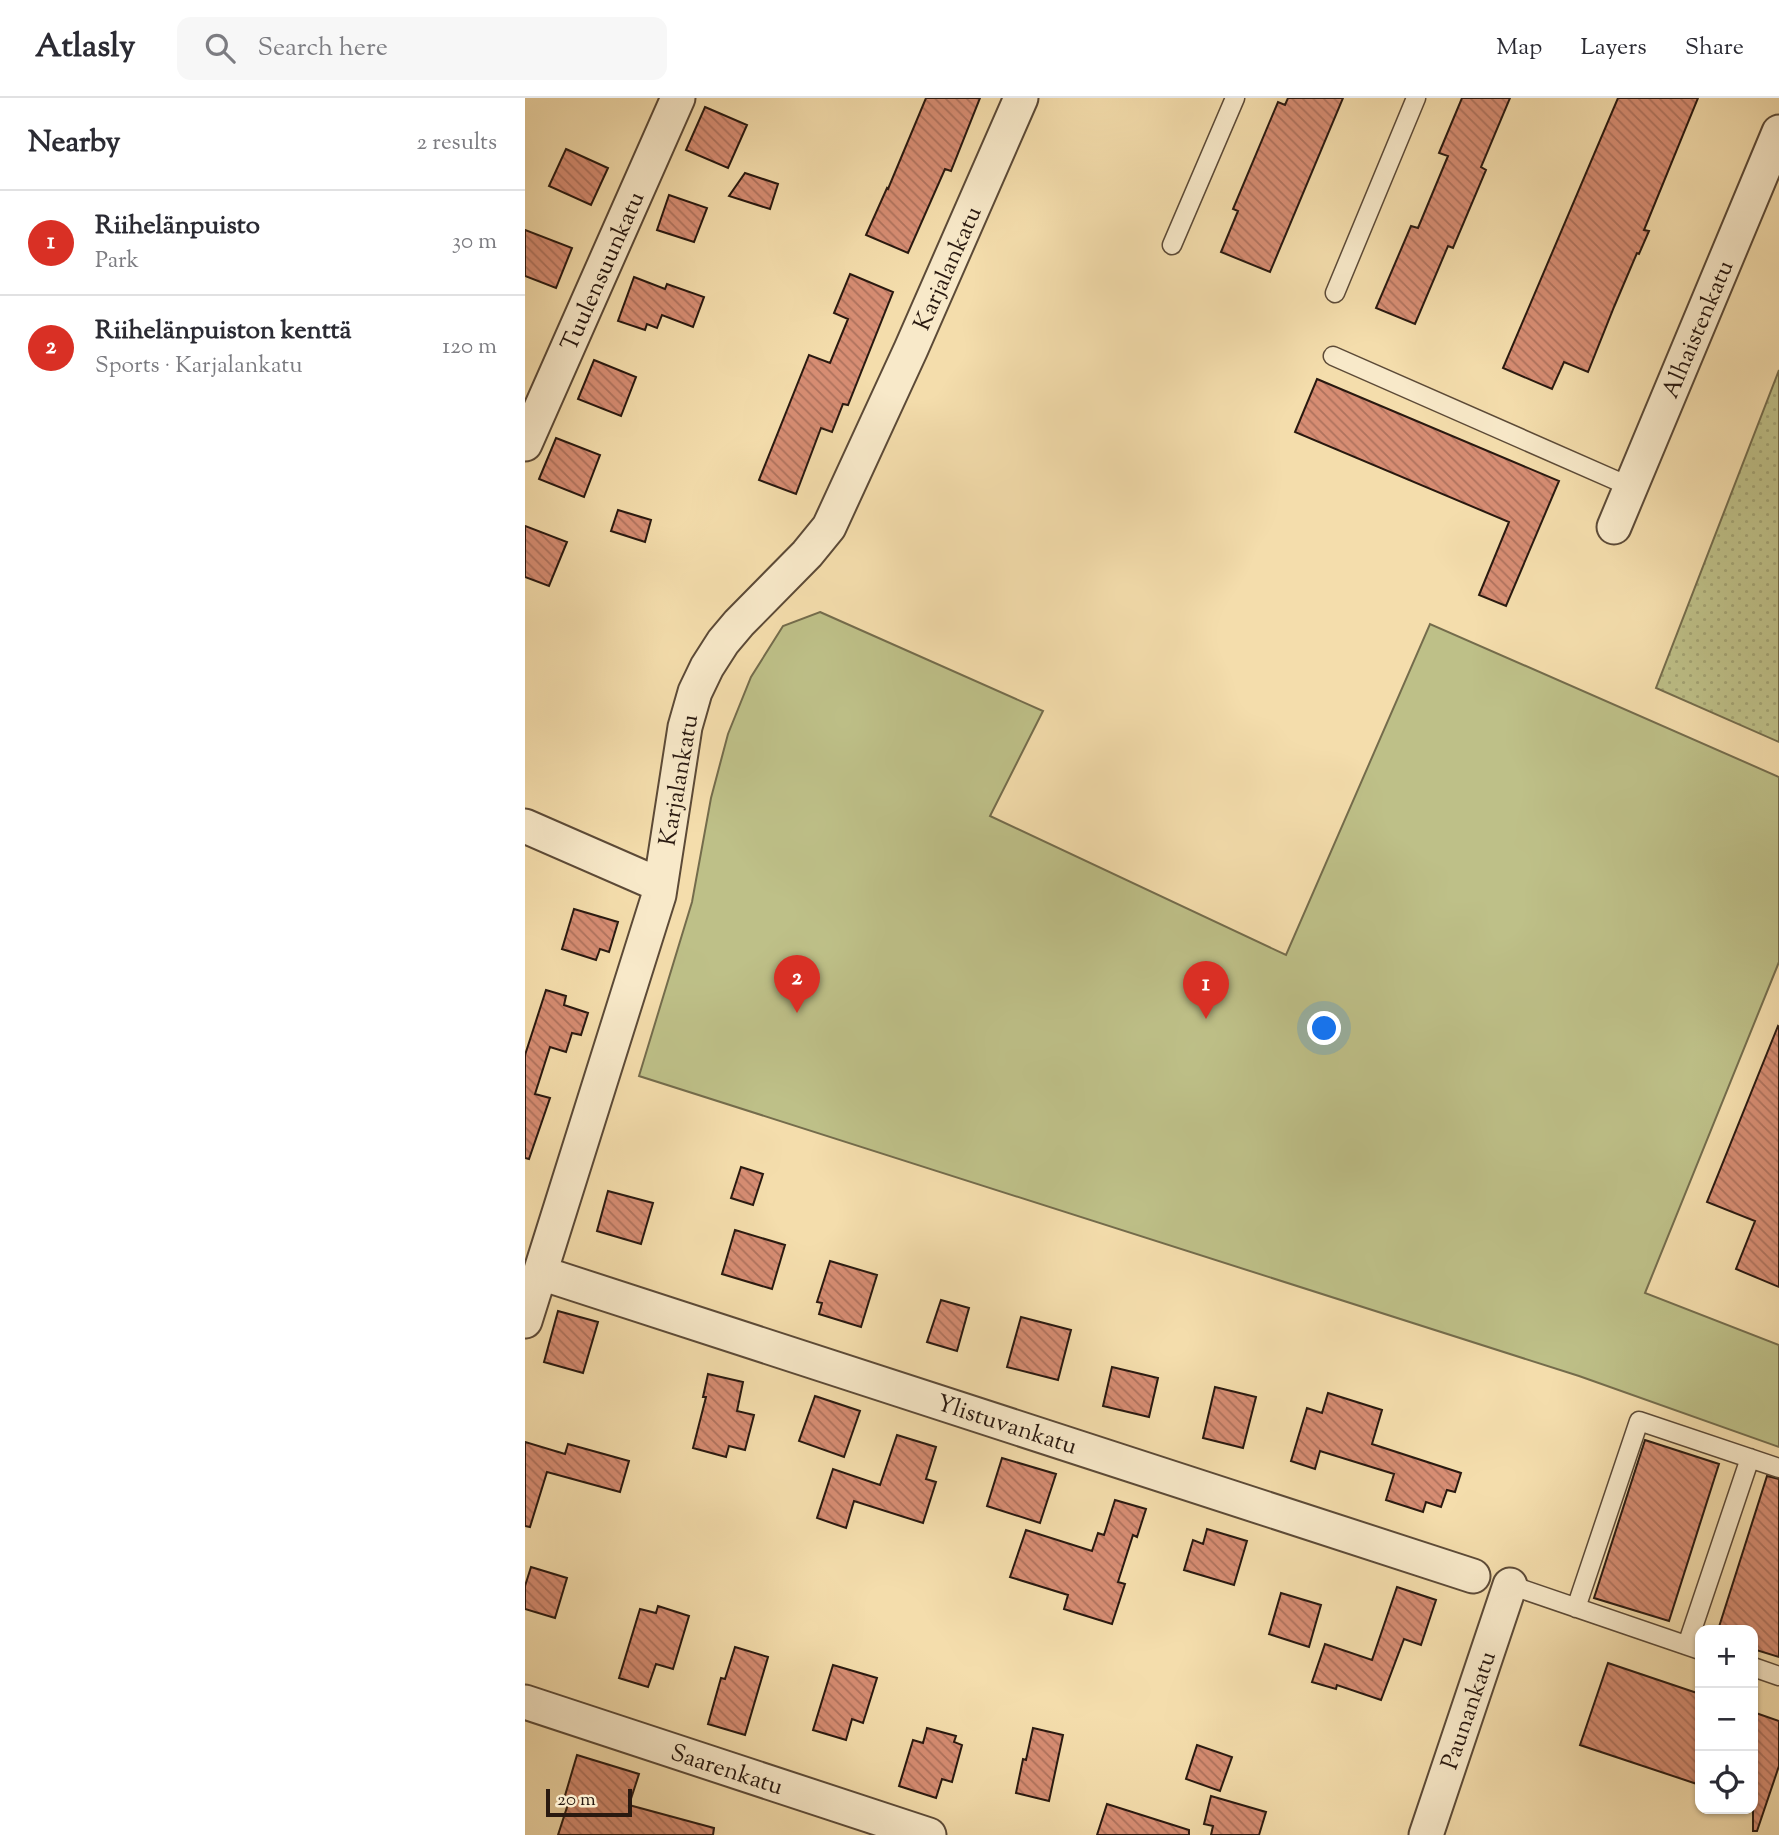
<!DOCTYPE html>
<html lang="en">
<head>
<meta charset="utf-8">
<style>
  :root { --surface:#fff; --page:#f7f7f7; --text:#2b2b33; --muted:#7c7c81; --line:#e1e1e2; --accent:#d93025 }
  body { margin:0; font-family:"Sorts Mill Goudy",serif; background:var(--page); color:var(--text) }
  .controls { position:absolute; right:21px; bottom:21px; display:grid; overflow:hidden; border-radius:14px; box-shadow:0 2px 5px #0004 }
  .controls button { width:63px; height:63px; display:grid; place-items:center; padding:0; border:0; border-bottom:2px solid var(--line); background:var(--surface); color:var(--text); font:35px sans-serif }
  .scale { position:absolute; left:21px; bottom:18px; width:86px; box-sizing:border-box; padding-left:7px; border:4px solid #291910; border-top:0; font-size:19px; line-height:24px; white-space:nowrap; color:#291910; -webkit-text-stroke:5px #f8e9c9; paint-order:stroke }
  .you { position:absolute; left:800px; top:931px; width:24px; height:24px; margin:-18px; border:5px solid #fff; border-radius:50%; background:#1a73e8; box-shadow:0 0 0 10px #1a73e833 }
  .badge { display:grid; place-items:center; width:46px; height:46px; border-radius:50%; background:var(--accent); color:#fff; font-size:23px; font-weight:700 }
  .pin { position:absolute; translate:-50% -58px; filter:drop-shadow(0 2px 4px #0008) }
  .pin::after { content:''; position:absolute; top:37px; width:24px; height:21px; background:inherit; clip-path:polygon(0 0,100% 0,50% 100%) }
  .list { margin:0; padding:0; list-style:none }
  h2 { display:flex; justify-content:space-between; align-items:center; height:91px; margin:0; padding:0 28px; font-size:30px }
  h2 small { font-size:23px; font-weight:400; color:var(--muted) }
  .list li { display:grid; grid-template-columns:46px 1fr auto; gap:21px; align-items:center; box-sizing:border-box; height:105px; padding:0 28px; border-top:2px solid var(--line) }
  .list b { display:block; font-size:26px; white-space:nowrap }
  .list p { margin:0; font-size:23px; white-space:nowrap; color:var(--muted) }
  .list em { font-size:23px; font-style:normal; color:var(--muted) }
  .icon { flex:none; width:38px; height:38px; fill:none; stroke:currentColor; stroke-width:2; stroke-linecap:round; stroke-linejoin:round }
  .map { position:relative; flex:none; width:1254px; height:1737px; overflow:hidden }
  header { display:flex; align-items:center; gap:42px; box-sizing:border-box; height:98px; padding:0 35px; background:var(--surface); border-bottom:2px solid var(--line) }
  header strong { font-size:33px }
  nav { display:flex; gap:38px; margin-inline-start:auto; font-size:24px }
  .search { width:490px; height:63px; background:var(--page); display:flex; align-items:center; gap:18px; box-sizing:border-box; padding:0 24px; border-radius:14px; color:var(--muted); font-size:26px }
  main { display:flex }
  aside { flex:1; background:var(--surface) }
  .map>svg:first-child { display:block }
</style>
</head>
<body>
<header>
<strong>Atlasly</strong>
<div class="search"><svg class="icon" aria-label="search" viewBox="0 0 24 24"><circle cx="10" cy="10" r="6"/><path d="M15 15l6 6"/></svg>Search here</div>
<nav><a>Map</a><a>Layers</a><a>Share</a></nav>
</header>
<main>
<aside>
<h2>Nearby<small>2 results</small></h2>
<ul class="list">
<li><span class="badge">1</span><div><b>Riihelänpuisto</b><p>Park</p></div><em>30 m</em></li>
<li><span class="badge">2</span><div><b>Riihelänpuiston kenttä</b><p>Sports · Karjalankatu</p></div><em>120 m</em></li>
</ul>
</aside>
<div class="map">
<svg width="1254" height="1737" viewBox="0 0 1254 1737">
  <defs>
    <pattern id="grass-dots" width="8" height="8" patternUnits="userSpaceOnUse" patternTransform="scale(1.75)"><rect width="8" height="8" fill="#bec088"/><path d="M2 2h.1M6 6h.1" fill="none" stroke="#a3a474" stroke-width="1.8" stroke-linecap="round"/></pattern>
    <pattern id="building-back-hatch" width="6" height="6" patternUnits="userSpaceOnUse" patternTransform="scale(1.75)"><rect width="6" height="6" fill="#d78d73"/><path d="M-1 5l2 2M0 0l6 6M5-1l2 2" fill="none" stroke="#ae725d"/></pattern>
  </defs>
  <rect width="100%" height="100%" fill="#f4ddac"/>
  <filter id="stains"><feTurbulence type="fractalNoise" baseFrequency=".00286" numOctaves="4"/><feColorMatrix values="0 0 0 0 .2 0 0 0 0 .09 0 0 0 0 .02 0 0 0 .5 -.17"/></filter>
  <radialGradient id="worn" r=".72"><stop offset=".6" stop-color="#630" stop-opacity="0"/><stop offset="1" stop-color="#630" stop-opacity=".3"/></radialGradient>
  <path fill="url(#grass-dots)" stroke="#746c4c" stroke-width="2" d="M 1254,272 L 1254,644 L 1131,590 Z"/>
  <path fill="#bec088" stroke="#746c4c" stroke-width="2" d="M 295,514 L 518,613 L 465,718 L 761,857 L 905,526 L 1254,679 L 1254,864 L 1120,1195 L 1254,1247 L 1254,1349 L 1054,1278 L 114,978 L 167,804 L 186,700 L 203,636 L 226,579 L 258,528 Z"/>
  <path fill="url(#building-back-hatch)" stroke="#291910" stroke-width="2" d="M 401,0 L 455,0 L 426,73 L 420,71 L 383,155 L 341,137 L 362,90 L 363,91 Z
    M 763,0 L 818,0 L 745,174 L 696,154 L 713,113 L 708,111 L 753,4 L 760,7 Z
    M 937,0 L 985,0 L 956,69 L 961,72 L 928,150 L 923,148 L 890,226 L 851,210 L 886,128 L 893,130 L 923,58 L 914,55 Z
    M 1093,0 L 1173,0 L 1119,132 L 1124,133 L 1114,156 L 1112,155 L 1089,209 L 1063,274 L 1039,264 L 1027,291 L 978,270 Z
    M 180,9 L 222,27 L 203,70 L 161,52 Z
    M 41,51 L 83,70 L 66,107 L 24,88 Z
    M 220,75 L 253,86 L 245,111 L 204,98 Z
    M 144,97 L 182,110 L 169,144 L 132,132 Z
    M 0,132 L 47,150 L 31,190 L 0,178 Z
    M 325,176 L 368,194 L 323,307 L 318,306 L 307,334 L 296,330 L 271,396 L 234,382 L 284,257 L 305,265 L 323,221 L 309,215 Z
    M 109,179 L 140,191 L 142,186 L 179,199 L 168,229 L 137,217 L 132,230 L 122,226 L 120,232 L 93,223 Z
    M 69,262 L 111,279 L 96,318 L 53,301 Z
    M 792,281 L 1034,383 L 981,508 L 954,497 L 984,424 L 770,334 Z
    M 31,340 L 75,357 L 59,399 L 14,381 Z
    M 93,412 L 126,422 L 120,444 L 86,433 Z
    M 0,428 L 42,444 L 24,488 L 0,479 Z
    M 49,811 L 93,824 L 84,854 L 75,851 L 71,862 L 37,851 Z
    M 21,892 L 41,898 L 39,907 L 63,915 L 56,937 L 47,935 L 41,954 L 25,949 L 10,996 L 25,1000 L 4,1061 L 0,1060 L 0,957 Z
    M 1253,928 L 1254,929 L 1254,1189 L 1211,1171 L 1230,1123 L 1182,1104 Z
    M 216,1069 L 238,1076 L 228,1107 L 206,1100 Z
    M 83,1093 L 128,1105 L 116,1146 L 72,1133 Z
    M 210,1132 L 260,1147 L 247,1191 L 197,1176 Z
    M 305,1163 L 352,1177 L 336,1229 L 294,1216 L 297,1205 L 292,1204 Z
    M 416,1202 L 444,1210 L 432,1253 L 402,1244 Z
    M 33,1213 L 73,1224 L 58,1275 L 19,1264 Z
    M 496,1219 L 546,1232 L 533,1282 L 482,1269 Z
    M 587,1269 L 633,1280 L 624,1319 L 578,1308 Z
    M 183,1276 L 218,1284 L 212,1313 L 229,1317 L 220,1352 L 204,1348 L 201,1359 L 168,1350 L 181,1299 L 178,1299 Z
    M 690,1289 L 731,1299 L 718,1350 L 678,1340 Z
    M 803,1295 L 857,1312 L 847,1346 L 936,1375 L 930,1394 L 922,1392 L 916,1409 L 901,1404 L 898,1414 L 861,1402 L 869,1376 L 795,1353 L 790,1371 L 766,1363 L 782,1310 L 797,1315 Z
    M 290,1298 L 335,1313 L 319,1359 L 274,1343 Z
    M 372,1337 L 411,1349 L 401,1381 L 411,1384 L 398,1425 L 329,1403 L 321,1430 L 292,1420 L 308,1371 L 355,1387 Z
    M 1120,1342 L 1194,1366 L 1144,1523 L 1069,1500 Z
    M 0,1344 L 40,1356 L 43,1346 L 104,1363 L 95,1394 L 22,1374 L 5,1429 L 0,1428 Z
    M 477,1360 L 531,1376 L 515,1425 L 462,1408 Z
    M 1242,1378 L 1254,1381 L 1254,1559 L 1228,1551 L 1228,1532 L 1193,1532 Z
    M 590,1402 L 621,1411 L 612,1439 L 608,1437 L 593,1484 L 600,1486 L 587,1526 L 539,1511 L 543,1497 L 485,1479 L 501,1432 L 567,1453 L 573,1435 L 579,1437 Z
    M 682,1431 L 722,1443 L 709,1487 L 659,1472 L 668,1442 L 678,1446 Z
    M 6,1469 L 42,1480 L 30,1520 L 0,1511 L 0,1488 Z
    M 872,1489 L 911,1502 L 896,1547 L 879,1541 L 856,1602 L 812,1587 L 811,1591 L 787,1584 L 800,1546 L 847,1562 Z
    M 756,1495 L 796,1507 L 784,1549 L 744,1536 Z
    M 133,1508 L 164,1518 L 148,1571 L 131,1566 L 123,1589 L 94,1580 L 115,1511 L 131,1515 Z
    M 210,1549 L 243,1559 L 220,1637 L 183,1626 L 196,1580 L 200,1581 Z
    M 1083,1565 L 1175,1596 L 1175,1687 L 1055,1647 Z
    M 308,1567 L 352,1580 L 338,1625 L 327,1621 L 321,1642 L 288,1632 Z
    M 1228,1614 L 1254,1623 L 1254,1668 L 1232,1733 L 1228,1733 Z
    M 402,1630 L 431,1638 L 429,1644 L 437,1647 L 427,1684 L 417,1681 L 411,1700 L 374,1688 L 388,1642 L 398,1645 Z
    M 508,1630 L 538,1637 L 524,1703 L 491,1695 L 498,1661 L 501,1662 Z
    M 672,1647 L 707,1659 L 695,1693 L 661,1681 Z
    M 52,1657 L 114,1676 L 104,1707 L 189,1730 L 188,1737 L 33,1737 L 44,1703 L 39,1701 Z
    M 686,1698 L 741,1714 L 734,1737 L 686,1737 L 688,1728 L 679,1726 Z
    M 582,1706 L 664,1732 L 664,1737 L 572,1737 Z"/>
  <g fill="none" stroke-linecap="round" stroke-linejoin="round">
    <g stroke="#5c4a37" stroke-width="21">
      <path id="lane" d="M 647,147 L 710,0
        M 810,195 L 891,0
        M 808,258 L 1106,389
        M 985,1487 L 1175,1552
        M 1051,1510 L 1114,1323 L 1254,1370
        M 1162,1547 L 1225,1360
        M 1228,1569 L 1254,1578"/>
    </g>
    <g stroke="#5c4a37" stroke-width="37">
      <path id="street" d="M 0,346 L 153,0
        M 1089,429 L 1254,34
        M 0,728 L 135,787
        M 16,1175 L 948,1478
        M 0,1223 L 134,797 L 160,629 L 170,594 L 182,569 L 198,544 L 214,525 L 282,456 L 304,429 L 386,251 L 496,0
        M 0,1604 L 404,1737
        M 901,1737 L 985,1487"/>
    </g>
    <use href="#lane" stroke="#f8e9c9" stroke-width="18"/>
    <use href="#street" stroke="#f8e9c9" stroke-width="33"/>
  </g>
  <g text-anchor="middle" stroke-width="5" stroke-linejoin="round" paint-order="stroke">
    <g font-size="24" fill="#291910" stroke="#f8e9c9">
      <text transform="translate(422 170) rotate(-66)" y="8">Karjalankatu</text>
      <text transform="translate(77 173) rotate(-66)" y="8">Tuulensuunkatu</text>
      <text transform="translate(1172 231) rotate(-67)" y="8">Alhaistenkatu</text>
      <text transform="translate(153 682) rotate(-80)" y="8">Karjalankatu</text>
      <text transform="translate(482 1326) rotate(18)" y="8">Ylistuvankatu</text>
      <text transform="translate(943 1612) rotate(-71)" y="8">Paunankatu</text>
      <text transform="translate(202 1671) rotate(18)" y="8">Saarenkatu</text>
    </g>
  </g>
  <rect width="100%" height="100%" filter="url(#stains)"/>
  <rect width="100%" height="100%" fill="url(#worn)"/>
</svg>
<div class="controls">
<button>+</button>
<button>−</button>
<button><svg class="icon" aria-label="locate" viewBox="0 0 24 24"><circle cx="12" cy="12" r="6"/><path d="M12 2v4M12 18v4M2 12h4M18 12h4"/></svg></button>
</div>
<div class="scale">20 m</div>
<div class="you"></div>
<div class="pin badge" style="left:681px;top:921px">1</div>
<div class="pin badge" style="left:272px;top:915px">2</div>
</div>
</main>
</body>
</html>
